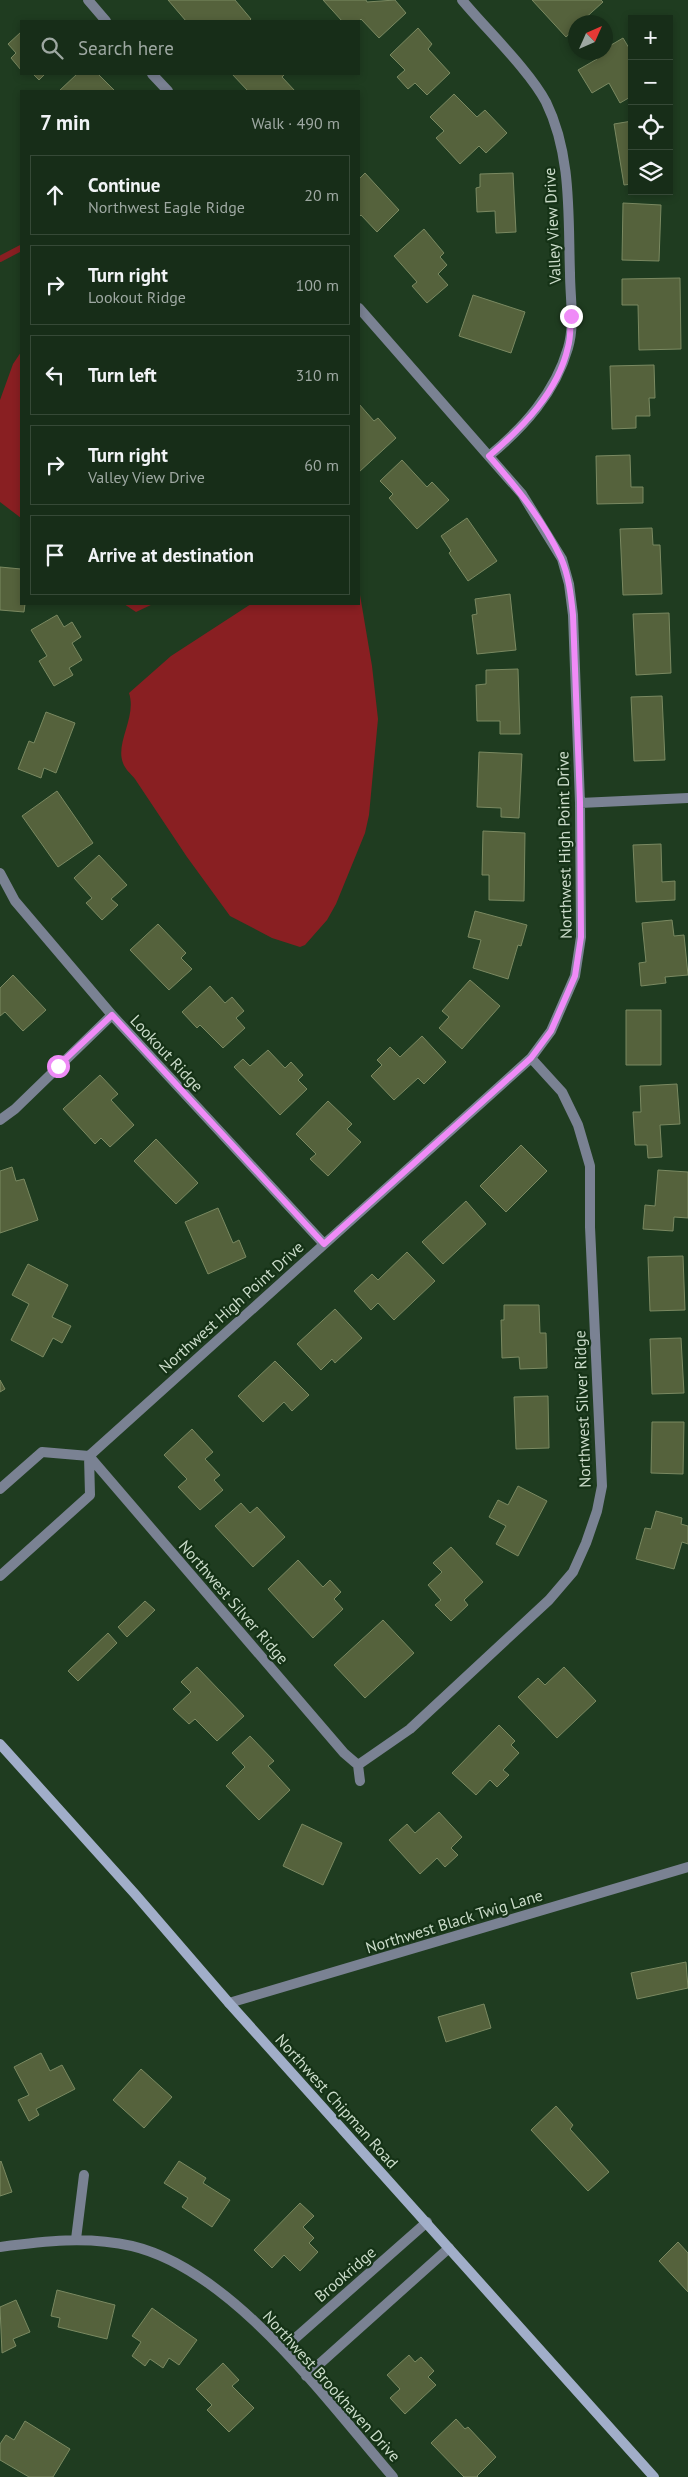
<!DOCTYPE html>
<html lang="en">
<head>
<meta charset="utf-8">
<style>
  :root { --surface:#172d18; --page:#243925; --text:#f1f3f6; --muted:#9ea8a2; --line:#364937 }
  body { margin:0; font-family:"PT Sans",sans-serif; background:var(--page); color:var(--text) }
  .controls { position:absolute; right:15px; top:15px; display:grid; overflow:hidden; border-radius:0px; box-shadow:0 2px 8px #0003 }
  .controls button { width:45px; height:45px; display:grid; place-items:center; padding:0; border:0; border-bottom:1px solid var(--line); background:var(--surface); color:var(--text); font:25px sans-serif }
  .compass { position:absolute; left:568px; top:15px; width:45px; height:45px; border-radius:50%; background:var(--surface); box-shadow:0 2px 8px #0003; rotate:45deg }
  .stop { position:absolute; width:15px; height:15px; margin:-11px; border:4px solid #ef8bf7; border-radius:50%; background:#fff }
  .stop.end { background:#ef8bf7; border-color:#fff; box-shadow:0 1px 5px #0008 }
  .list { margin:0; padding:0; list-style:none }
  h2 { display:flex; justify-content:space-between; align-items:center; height:65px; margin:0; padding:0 20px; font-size:21px }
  h2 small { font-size:16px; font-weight:400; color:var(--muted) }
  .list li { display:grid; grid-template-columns:32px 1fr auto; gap:15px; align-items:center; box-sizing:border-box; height:80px; margin:0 10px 10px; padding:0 10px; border:1px solid var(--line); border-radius:0px }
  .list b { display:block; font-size:19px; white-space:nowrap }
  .list p { margin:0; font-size:16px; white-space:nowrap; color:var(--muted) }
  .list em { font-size:16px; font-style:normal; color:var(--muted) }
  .icon { flex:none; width:28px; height:28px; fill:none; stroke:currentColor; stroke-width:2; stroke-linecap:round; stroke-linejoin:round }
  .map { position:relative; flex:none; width:688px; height:2477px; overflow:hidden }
  .search { position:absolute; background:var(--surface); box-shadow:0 2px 8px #0003; left:20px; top:20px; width:340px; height:55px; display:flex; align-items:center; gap:12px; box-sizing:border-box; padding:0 18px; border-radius:0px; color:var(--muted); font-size:19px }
  .panel { position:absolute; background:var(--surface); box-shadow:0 2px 8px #0003; left:20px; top:90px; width:340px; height:515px; border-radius:0px }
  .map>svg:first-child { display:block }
</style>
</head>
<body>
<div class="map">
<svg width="688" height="2477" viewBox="0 0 688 2477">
  <rect width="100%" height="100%" fill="#1f3c20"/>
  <path fill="#891f22" d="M 21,352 L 21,518 L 0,502 L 0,400 L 13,364 Z
    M 359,589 L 372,666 L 378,719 L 369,815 L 365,833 L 336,904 L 327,920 L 305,945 L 300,947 L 272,938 L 230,916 L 187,857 L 135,779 C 131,774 125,769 123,763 C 115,743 137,717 129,693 L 171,656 L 251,604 L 359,604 Z
    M 124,604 L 153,604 L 136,612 Z"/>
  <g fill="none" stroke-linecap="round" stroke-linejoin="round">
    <path stroke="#891f22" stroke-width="6" d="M 0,259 L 21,248"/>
  </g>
  <path fill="#55623c" stroke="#7a8961" d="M 168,0 L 235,0 L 251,19 L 249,21 L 186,21 Z
    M 323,0 L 366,0 L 367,2 L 395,0 L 406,13 L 379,38 L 361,19 L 359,21 L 342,21 Z
    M 532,0 L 601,0 L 603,2 L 581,22 L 576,22 L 576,28 L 566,37 Z
    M 418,28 L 432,44 L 428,49 L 450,73 L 427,95 L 415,83 L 408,89 L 397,77 L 405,70 L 390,55 Z
    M 21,32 L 21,70 L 11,58 L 16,53 L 8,44 Z
    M 623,38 L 632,53 L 632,96 L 620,103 L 609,83 L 592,93 L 578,70 L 597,59 L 595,55 L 606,52 L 606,48 Z
    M 33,74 L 45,74 L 39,80 Z
    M 77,74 L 98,74 L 115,91 L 59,91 Z
    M 232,74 L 285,74 L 282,77 L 295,91 L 248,91 Z
    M 454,94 L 477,117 L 485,110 L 507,133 L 486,153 L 479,146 L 460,164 L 436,138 L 444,131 L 430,117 Z
    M 632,121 L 632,184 L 624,185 L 614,124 Z
    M 365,173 L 399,210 L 377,232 L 361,215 L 359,217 L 359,179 Z
    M 513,173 L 516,232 L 496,233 L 495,211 L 477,212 L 476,188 L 480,187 L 480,174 Z
    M 623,203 L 661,205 L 659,261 L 622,260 Z
    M 424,229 L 444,253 L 440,257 L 447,265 L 438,274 L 448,285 L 427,303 L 412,286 L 417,282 L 394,256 Z
    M 680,278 L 681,349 L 639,350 L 638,305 L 622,305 L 622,279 Z
    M 473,295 L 525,312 L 511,353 L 459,336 Z
    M 654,365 L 655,398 L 649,398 L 650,416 L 636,416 L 636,428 L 612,429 L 610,366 Z
    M 359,404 L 374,421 L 378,418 L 396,438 L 359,472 Z
    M 630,455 L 631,487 L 643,487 L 643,503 L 597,504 L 596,456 Z
    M 402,460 L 427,487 L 432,482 L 449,500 L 417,529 L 389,498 L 393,494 L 380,481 Z
    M 467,518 L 497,561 L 468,581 L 449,553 L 451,551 L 441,536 Z
    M 652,528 L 653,545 L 660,545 L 662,594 L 623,595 L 620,529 Z
    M 0,567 L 21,569 L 21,604 L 25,604 L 24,612 L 0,610 Z
    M 510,594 L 516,650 L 477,654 L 472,615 L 477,614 L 475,599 Z
    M 669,613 L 671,673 L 636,675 L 633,614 Z
    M 57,615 L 64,627 L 72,622 L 81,637 L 72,643 L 82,660 L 69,668 L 73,675 L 54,686 L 39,661 L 47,656 L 31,630 Z
    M 518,669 L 520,734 L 500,734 L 500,721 L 477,721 L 476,685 L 486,684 L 486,670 Z
    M 662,696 L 665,760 L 634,761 L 631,697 Z
    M 46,712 L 75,723 L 56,773 L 44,768 L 41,778 L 18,769 L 29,741 L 34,743 Z
    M 479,752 L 522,754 L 519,818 L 501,817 L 501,808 L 477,807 Z
    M 57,791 L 93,843 L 58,867 L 22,816 Z
    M 483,831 L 525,833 L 524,901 L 489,900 L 489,875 L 482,875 Z
    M 661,844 L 662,882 L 675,881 L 675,900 L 636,902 L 633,845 Z
    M 99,855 L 127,885 L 111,899 L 118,905 L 102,920 L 86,903 L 92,898 L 74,878 Z
    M 475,911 L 527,925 L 521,946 L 518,945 L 508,979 L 473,968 L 481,940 L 468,937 Z
    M 672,920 L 674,936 L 684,935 L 688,975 L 665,977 L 666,983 L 641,986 L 639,963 L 646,962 L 642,923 Z
    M 158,924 L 186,953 L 181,958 L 192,969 L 169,990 L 130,950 Z
    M 13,975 L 46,1010 L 23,1031 L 5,1012 L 0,1016 L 0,988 Z
    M 470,980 L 500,1006 L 462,1049 L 439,1028 L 449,1017 L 442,1011 Z
    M 210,986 L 225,1003 L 232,997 L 244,1011 L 236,1018 L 245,1028 L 223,1048 L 200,1025 L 197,1028 L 182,1012 Z
    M 626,1010 L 661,1010 L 661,1065 L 626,1065 Z
    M 422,1036 L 446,1062 L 424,1084 L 418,1078 L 394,1100 L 371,1076 L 382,1065 L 377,1060 L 390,1047 L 400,1057 Z
    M 268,1050 L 285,1068 L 291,1062 L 303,1075 L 298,1080 L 307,1089 L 280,1115 L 234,1067 L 243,1059 L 250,1066 Z
    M 100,1075 L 118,1094 L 111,1100 L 134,1125 L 110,1147 L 101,1138 L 95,1144 L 63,1109 Z
    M 677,1084 L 680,1124 L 660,1125 L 662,1157 L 648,1158 L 647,1145 L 635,1145 L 633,1112 L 641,1112 L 640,1086 Z
    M 328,1101 L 352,1124 L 347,1129 L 361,1142 L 328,1176 L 310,1159 L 316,1154 L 296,1134 Z
    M 156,1139 L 198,1183 L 176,1204 L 134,1161 Z
    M 521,1145 L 547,1171 L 506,1212 L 480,1186 Z
    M 12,1167 L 16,1181 L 24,1179 L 38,1220 L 0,1233 L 0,1171 Z
    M 658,1170 L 688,1172 L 688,1218 L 674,1217 L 673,1231 L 643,1229 L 645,1205 L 655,1206 Z
    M 466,1201 L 486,1224 L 443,1264 L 422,1242 Z
    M 218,1208 L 233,1243 L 239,1240 L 246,1257 L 208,1274 L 185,1222 Z
    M 407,1252 L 435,1281 L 394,1320 L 378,1303 L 371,1310 L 354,1291 L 372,1274 L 378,1280 Z
    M 683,1256 L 685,1310 L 650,1311 L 648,1257 Z
    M 28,1264 L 68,1285 L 52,1317 L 71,1326 L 62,1343 L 53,1338 L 43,1357 L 11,1340 L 29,1304 L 12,1295 Z
    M 504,1305 L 539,1305 L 540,1333 L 546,1333 L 547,1368 L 520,1369 L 519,1357 L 502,1358 L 501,1320 L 504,1320 Z
    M 335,1309 L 362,1338 L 335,1363 L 332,1359 L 321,1370 L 297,1344 Z
    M 681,1338 L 684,1393 L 652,1394 L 650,1339 Z
    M 275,1361 L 309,1395 L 292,1411 L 284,1402 L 263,1422 L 238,1396 Z
    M 0,1380 L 5,1389 L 0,1392 Z
    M 548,1396 L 549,1448 L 516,1449 L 514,1397 Z
    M 652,1422 L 684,1422 L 683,1474 L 651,1473 Z
    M 192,1429 L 213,1452 L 205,1459 L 220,1475 L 214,1480 L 223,1490 L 200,1510 L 178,1487 L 187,1479 L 164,1455 Z
    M 518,1486 L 547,1501 L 518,1556 L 496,1544 L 506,1526 L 489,1517 L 498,1500 L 508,1505 Z
    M 241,1503 L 250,1513 L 257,1507 L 285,1537 L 253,1567 L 215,1526 Z
    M 656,1511 L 682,1518 L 681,1524 L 688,1526 L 688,1544 L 682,1542 L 674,1569 L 636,1559 L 645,1528 L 651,1529 Z
    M 451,1547 L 483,1582 L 464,1600 L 468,1605 L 451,1621 L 435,1605 L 441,1600 L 428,1585 L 442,1572 L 433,1563 Z
    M 298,1560 L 323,1587 L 330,1580 L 341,1592 L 334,1599 L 343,1609 L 313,1638 L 268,1589 Z
    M 145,1601 L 155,1610 L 127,1637 L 118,1627 Z
    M 383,1620 L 414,1653 L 365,1698 L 334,1665 Z
    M 108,1633 L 117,1643 L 78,1681 L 68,1671 Z
    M 197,1667 L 244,1716 L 217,1741 L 195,1719 L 189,1724 L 173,1709 L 191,1692 L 181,1682 Z
    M 564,1667 L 596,1701 L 557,1738 L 518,1697 L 538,1678 L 545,1685 Z
    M 499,1725 L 515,1741 L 511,1745 L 519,1753 L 503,1770 L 509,1775 L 497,1787 L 490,1780 L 476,1795 L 452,1773 Z
    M 250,1736 L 274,1761 L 268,1766 L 290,1790 L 259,1820 L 226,1786 L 245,1767 L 232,1753 Z
    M 439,1812 L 462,1837 L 451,1848 L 458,1855 L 445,1867 L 437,1858 L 420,1874 L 389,1840 L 407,1824 L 415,1833 Z
    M 302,1824 L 342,1843 L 323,1885 L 283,1866 Z
    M 686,1962 L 688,1988 L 637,1999 L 631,1973 Z
    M 484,2004 L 491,2028 L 446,2042 L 438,2017 Z
    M 41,2053 L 50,2071 L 62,2065 L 75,2089 L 36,2109 L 39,2115 L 29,2121 L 18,2100 L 29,2095 L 14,2067 Z
    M 141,2069 L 172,2097 L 144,2128 L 113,2100 Z
    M 556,2106 L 573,2125 L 570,2129 L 609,2172 L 588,2191 L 531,2130 Z
    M 1,2161 L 12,2192 L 0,2196 L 0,2162 Z
    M 179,2161 L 206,2178 L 203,2183 L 230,2200 L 212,2227 L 182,2207 L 188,2198 L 164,2183 Z
    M 300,2203 L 314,2216 L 303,2227 L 314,2238 L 309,2243 L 318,2252 L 300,2271 L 284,2255 L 272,2268 L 254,2250 Z
    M 678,2242 L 688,2253 L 688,2292 L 659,2261 Z
    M 57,2290 L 115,2305 L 107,2339 L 58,2327 L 60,2318 L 51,2316 Z
    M 16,2300 L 30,2332 L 13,2339 L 16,2346 L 2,2353 L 0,2307 Z
    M 152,2308 L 197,2340 L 179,2365 L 169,2358 L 163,2368 L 150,2359 L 145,2366 L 132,2356 L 141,2342 L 132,2336 Z
    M 409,2355 L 415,2362 L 421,2357 L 434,2371 L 428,2377 L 436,2385 L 405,2414 L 390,2398 L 400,2389 L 387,2375 Z
    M 223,2363 L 239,2380 L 232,2386 L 254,2408 L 229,2432 L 207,2410 L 212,2405 L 196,2389 Z
    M 456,2419 L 465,2429 L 468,2427 L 496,2457 L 477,2476 L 478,2477 L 464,2477 L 431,2443 Z
    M 25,2421 L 70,2449 L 53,2477 L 29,2477 L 0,2460 L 0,2444 L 6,2435 L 14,2440 Z"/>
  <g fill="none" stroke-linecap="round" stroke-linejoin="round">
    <path stroke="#7a8293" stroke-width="10" d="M 88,0 L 106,21
      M 462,0 C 486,29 529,70 546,102 C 572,155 568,216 570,273 C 570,297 575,325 568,348 C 555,393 524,427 489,456
      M 152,74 L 168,91
      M 580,803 L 688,798
      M 0,873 L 15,901 L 112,1015 L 324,1244
      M 0,1120 L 15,1109 L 112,1015
      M 89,1456 L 344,1753 L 358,1765
      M 0,1489 L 42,1452 L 89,1456 L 531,1058 L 551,1031 L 575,976 L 581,937 L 580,803 L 573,615 L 569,584 L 562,559 L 522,494 L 359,308
      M 0,1576 L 90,1495 L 89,1456
      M 360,1781 L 358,1765 L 410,1729 L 549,1600 L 573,1572 L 586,1543 L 597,1511 L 602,1486 L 590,1227 L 590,1166 L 578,1125 L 562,1092 L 531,1058
      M 229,2003 L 688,1867
      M 76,2239 L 84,2175
      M 0,2247 C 44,2241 87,2236 132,2246 C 233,2270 327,2401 393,2477
      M 283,2349 L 427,2222
      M 306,2376 L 449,2248"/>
    <path stroke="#a1aec9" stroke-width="10" d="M 0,1744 L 135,1894 L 229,2003 L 654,2477"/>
  </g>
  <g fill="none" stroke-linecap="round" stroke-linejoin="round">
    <path stroke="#ef8bf7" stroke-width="6" d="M 58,1066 L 112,1015 L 324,1244 L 531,1058 L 551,1031 L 575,976 L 581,937 L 580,802 L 573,615 C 571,596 569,576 561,558 C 543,520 517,488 489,456 C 523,427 558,392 568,347 C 571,337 570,326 571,316"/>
  </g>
  <g text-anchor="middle" stroke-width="4.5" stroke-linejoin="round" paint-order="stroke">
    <g font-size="16" fill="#cbdcca" stroke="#153216">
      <text transform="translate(552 226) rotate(-93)" y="6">Valley View Drive</text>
      <text transform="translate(564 845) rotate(-91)" y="6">Northwest High Point Drive</text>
      <text transform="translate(167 1053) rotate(47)" y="6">Lookout Ridge</text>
      <text transform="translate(231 1307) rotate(-42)" y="6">Northwest High Point Drive</text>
      <text transform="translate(582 1409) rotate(-92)" y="6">Northwest Silver Ridge</text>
      <text transform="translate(234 1602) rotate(49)" y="6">Northwest Silver Ridge</text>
      <text transform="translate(454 1921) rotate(-17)" y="6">Northwest Black Twig Lane</text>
      <text transform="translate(337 2101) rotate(48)" y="6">Northwest Chipman Road</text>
      <text transform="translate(345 2274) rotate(-41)" y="6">Brookridge</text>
      <text transform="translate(332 2386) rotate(48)" y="6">Northwest Brookhaven Drive</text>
    </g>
  </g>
</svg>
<div class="controls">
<button>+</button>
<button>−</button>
<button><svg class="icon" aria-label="locate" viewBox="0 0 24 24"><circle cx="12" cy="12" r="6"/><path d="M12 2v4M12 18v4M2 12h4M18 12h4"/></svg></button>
<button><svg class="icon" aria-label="layers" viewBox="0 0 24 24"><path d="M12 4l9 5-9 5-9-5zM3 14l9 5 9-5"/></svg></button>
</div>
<svg class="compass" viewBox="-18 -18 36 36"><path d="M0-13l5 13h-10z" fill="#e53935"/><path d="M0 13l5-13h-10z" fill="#9ea8a2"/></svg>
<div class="stop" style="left:58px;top:1066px"></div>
<div class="stop end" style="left:571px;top:316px"></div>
<div class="search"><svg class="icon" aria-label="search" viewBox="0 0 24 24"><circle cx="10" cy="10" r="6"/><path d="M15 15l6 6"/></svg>Search here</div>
<section class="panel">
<h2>7 min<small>Walk · 490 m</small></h2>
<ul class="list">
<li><svg class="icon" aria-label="ahead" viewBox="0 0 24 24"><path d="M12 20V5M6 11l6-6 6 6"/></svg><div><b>Continue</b><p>Northwest Eagle Ridge</p></div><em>20 m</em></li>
<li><svg class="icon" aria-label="right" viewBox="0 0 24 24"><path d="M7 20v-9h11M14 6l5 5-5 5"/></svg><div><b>Turn right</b><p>Lookout Ridge</p></div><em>100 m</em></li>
<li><svg class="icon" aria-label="left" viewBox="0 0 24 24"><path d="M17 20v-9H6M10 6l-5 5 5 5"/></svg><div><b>Turn left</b></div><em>310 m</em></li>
<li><svg class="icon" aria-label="right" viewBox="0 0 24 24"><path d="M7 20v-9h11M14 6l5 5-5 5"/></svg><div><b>Turn right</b><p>Valley View Drive</p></div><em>60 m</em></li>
<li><svg class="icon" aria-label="arrive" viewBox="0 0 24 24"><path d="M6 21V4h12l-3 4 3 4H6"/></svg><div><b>Arrive at destination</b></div></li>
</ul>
</section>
</div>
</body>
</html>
